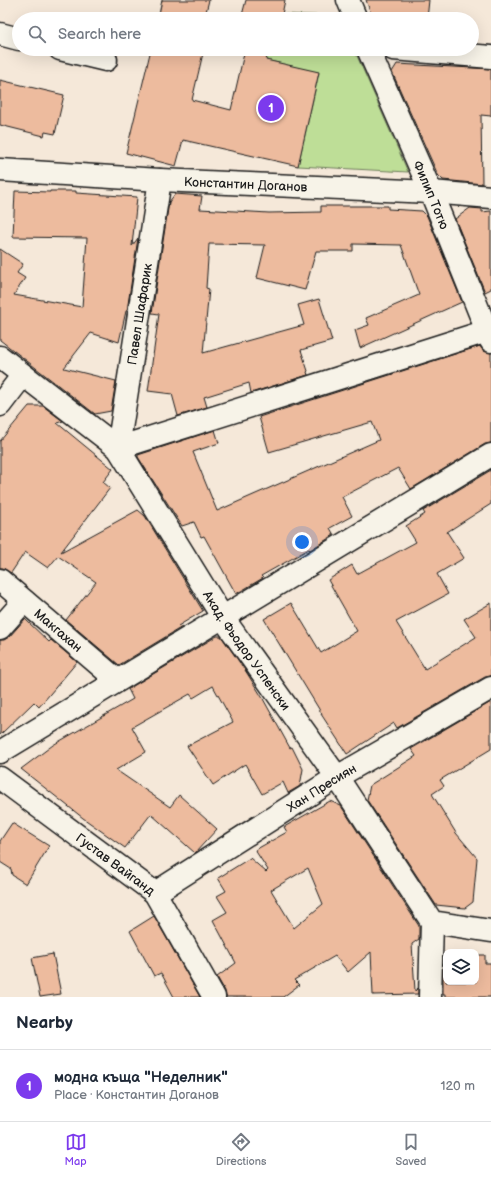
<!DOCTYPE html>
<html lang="en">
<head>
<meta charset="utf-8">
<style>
  :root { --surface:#fff; --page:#f6f6f7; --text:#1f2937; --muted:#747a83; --line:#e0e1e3; --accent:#7c3aed }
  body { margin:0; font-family:"Balsamiq Sans",sans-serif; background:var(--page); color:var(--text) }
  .controls { position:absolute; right:12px; bottom:12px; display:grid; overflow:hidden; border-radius:8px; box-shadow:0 4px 16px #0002 }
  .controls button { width:36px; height:36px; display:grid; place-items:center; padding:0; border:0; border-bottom:1px solid var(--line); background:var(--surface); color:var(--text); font:20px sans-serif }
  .you { position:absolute; left:302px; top:542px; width:14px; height:14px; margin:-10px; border:3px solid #fff; border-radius:50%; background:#1a73e8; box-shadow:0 0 0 6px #1a73e833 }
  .badge { display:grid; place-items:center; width:26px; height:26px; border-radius:50%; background:var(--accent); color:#fff; font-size:13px; font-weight:700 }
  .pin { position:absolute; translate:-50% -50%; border:2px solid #fff; box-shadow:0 1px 4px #0006 }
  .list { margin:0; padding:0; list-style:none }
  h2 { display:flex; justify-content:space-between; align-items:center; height:52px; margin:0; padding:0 16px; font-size:17px }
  h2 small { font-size:13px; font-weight:400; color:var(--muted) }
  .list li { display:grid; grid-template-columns:26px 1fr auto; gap:12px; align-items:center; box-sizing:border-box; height:72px; padding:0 16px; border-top:1px solid var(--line) }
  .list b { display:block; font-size:15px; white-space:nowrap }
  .list p { margin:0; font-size:13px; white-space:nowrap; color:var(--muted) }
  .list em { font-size:13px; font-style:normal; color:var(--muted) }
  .icon { flex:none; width:22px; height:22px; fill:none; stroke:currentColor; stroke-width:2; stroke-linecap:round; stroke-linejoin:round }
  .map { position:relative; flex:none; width:491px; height:997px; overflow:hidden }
  .search { position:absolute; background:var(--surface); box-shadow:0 4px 16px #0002; left:12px; right:12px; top:12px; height:44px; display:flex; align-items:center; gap:10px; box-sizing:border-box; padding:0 14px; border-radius:22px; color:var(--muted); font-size:15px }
  .sheet { height:124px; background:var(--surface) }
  nav { display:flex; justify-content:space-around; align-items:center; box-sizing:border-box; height:56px; border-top:1px solid var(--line); background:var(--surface); font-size:11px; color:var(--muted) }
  nav a { display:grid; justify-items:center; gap:2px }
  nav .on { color:var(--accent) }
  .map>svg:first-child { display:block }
</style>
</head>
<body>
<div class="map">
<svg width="491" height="997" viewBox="0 0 491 997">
  <rect width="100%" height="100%" fill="#f5e8d9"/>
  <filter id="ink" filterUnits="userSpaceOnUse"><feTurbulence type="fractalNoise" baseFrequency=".025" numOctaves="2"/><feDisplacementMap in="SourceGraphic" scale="8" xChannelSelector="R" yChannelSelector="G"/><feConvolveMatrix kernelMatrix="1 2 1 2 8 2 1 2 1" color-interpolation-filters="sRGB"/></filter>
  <g filter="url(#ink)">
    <path fill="#bede97" stroke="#6d7d5a" d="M 282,14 L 339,16 L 341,19 L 281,19 Z
      M 269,49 L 354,49 L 408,172 L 298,166 L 319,73 L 266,60 Z"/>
    <path fill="#edbb9e" stroke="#1c1c1c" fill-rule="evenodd" d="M 162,0 L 209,0 L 205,16 L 212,18 L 211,19 L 158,19 Z
      M 246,0 L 285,0 L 281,19 L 241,19 Z
      M 366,0 L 429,0 L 427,19 L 373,19 Z
      M 151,49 L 204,49 L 192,100 L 231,110 L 245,49 L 269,49 L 266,60 L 319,72 L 298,166 L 183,140 L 176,166 L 126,153 Z
      M 397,64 L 491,69 L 491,116 L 481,115 L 482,184 L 443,180 L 438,175 L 392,72 Z
      M 0,80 L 64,95 L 55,134 L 45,132 L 44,136 L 0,125 Z
      M 15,191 L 50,192 L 50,191 L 76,191 L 76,193 L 137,197 L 132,246 L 138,238 L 127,311 L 126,311 L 119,342 L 91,333 L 64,368 L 116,381 L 111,411 L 95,414 L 0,340 L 0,249 L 23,264 L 17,273 L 25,278 L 14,295 L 82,307 L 87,238 L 13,237 Z
      M 175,194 L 202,196 L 200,209 L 269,213 L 321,212 L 321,206 L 388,206 L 388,209 L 422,211 L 427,216 L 462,302 L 360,348 L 355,330 L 369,325 L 366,318 L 419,295 L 401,245 L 353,244 L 353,251 L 316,251 L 305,290 L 257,278 L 265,245 L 209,244 L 206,288 L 209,289 L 203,353 L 304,325 L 298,305 L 319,299 L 332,341 L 301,350 L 308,371 L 307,372 L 308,375 L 251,393 L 249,383 L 204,397 L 207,407 L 178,416 L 172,394 L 148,391 L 159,314 L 152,313 L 169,202 Z
      M 470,208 L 482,209 L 482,212 L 491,211 L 491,289 L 485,292 L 455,219 Z
      M 480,346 L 484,351 L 491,353 L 491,443 L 485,444 L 411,489 L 398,468 L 342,497 L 352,516 L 330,528 L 334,535 L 310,550 L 309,549 L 261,576 L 263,578 L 236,594 L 204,536 L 201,537 L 194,522 L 182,526 L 138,457 L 138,455 L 215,430 L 219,443 L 193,452 L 217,511 L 379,440 L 372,422 L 269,452 L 259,417 Z
      M 29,406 L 43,406 L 63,421 L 57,423 L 113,469 L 103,482 L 110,488 L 61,552 L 138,510 L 145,516 L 203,611 L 178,626 L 182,627 L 119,665 L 66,620 L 96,582 L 58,556 L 48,568 L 25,552 L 11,573 L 3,568 L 0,568 L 0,441 Z
      M 491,470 L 491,504 L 447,532 L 464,558 L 437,574 L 448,594 L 396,622 L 425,669 L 476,637 L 464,619 L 491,603 L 491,676 L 485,677 L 397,728 L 394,723 L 347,754 L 321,714 L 322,714 L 264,619 L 291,603 L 321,653 L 357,631 L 328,580 L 352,565 L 357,574 L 416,542 L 406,526 L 425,514 L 423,511 Z
      M 25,619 L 49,642 L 51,640 L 77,662 L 39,707 L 34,702 L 0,735 L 0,640 L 4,640 L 9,637 Z
      M 217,636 L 221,636 L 245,670 L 262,697 L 290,748 L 292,747 L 303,769 L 300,786 L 288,793 L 283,782 L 262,794 L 245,764 L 213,785 L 187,746 L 233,722 L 213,686 L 193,698 L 190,694 L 132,727 L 146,752 L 116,770 L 170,807 L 179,795 L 217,829 L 195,853 L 151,814 L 125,848 L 83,818 L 21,769 L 53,745 L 133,699 L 128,689 Z
      M 491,702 L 491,749 L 440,780 L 444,786 L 432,794 L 456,833 L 477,858 L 473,902 L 465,908 L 436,905 L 367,800 L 370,785 L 416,756 L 411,749 Z
      M 330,801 L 341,806 L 419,926 L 419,939 L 412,944 L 415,991 L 418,988 L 418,994 L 373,995 L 371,952 L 348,972 L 335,956 L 294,980 L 299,985 L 283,997 L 226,997 L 225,991 L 217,977 L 236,963 L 213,920 L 227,912 L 217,896 L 226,891 L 218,878 L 250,858 L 266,872 L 268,870 L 255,850 L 287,832 L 284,827 ZM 308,868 L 323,904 L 294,928 L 271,890 Z
      M 12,823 L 49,846 L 26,884 L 12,875 L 11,869 L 0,862 L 0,841 Z
      M 154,916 L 200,997 L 174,997 L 161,973 L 154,976 L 130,931 Z
      M 53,954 L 61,994 L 40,997 L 32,958 Z
      M 476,955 L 485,955 L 485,963 L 491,963 L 491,997 L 445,997 L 445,994 L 443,994 L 443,965 L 446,962 L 446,982 L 476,982 Z"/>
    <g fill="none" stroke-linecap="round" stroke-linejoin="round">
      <g stroke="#1c1c1c" stroke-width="25">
        <g id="minor">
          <path d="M 348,0 L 356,19"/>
          <path d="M 0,34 L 19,39"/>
          <path d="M 60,49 L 106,60"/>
          <path id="s1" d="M 368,49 L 431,192 L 491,341"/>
          <path d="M 393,49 L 491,57"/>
          <path id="s2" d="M 0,170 L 160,180 L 431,192 L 491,197"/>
          <path d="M 160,180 L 118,448 L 487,331"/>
          <path id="s3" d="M 0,357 L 118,448 L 223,618 L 337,777 L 432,922 L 491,931"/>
          <path d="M 0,405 L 23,375"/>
          <path id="s4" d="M 0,580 L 117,680"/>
          <path d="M 0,628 L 24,601"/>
          <path d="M 0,752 L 491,455"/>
          <path id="s5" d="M 0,778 L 155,893 L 214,997"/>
          <path id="s6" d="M 155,893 L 337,777 L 491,688"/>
          <path d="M 430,997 L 432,922"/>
        </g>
      </g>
      <use href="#minor" stroke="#f7f3e8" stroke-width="22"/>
    </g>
  </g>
  <g text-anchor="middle" stroke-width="3.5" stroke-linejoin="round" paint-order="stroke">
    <g font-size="13" fill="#1c1c1c" stroke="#f7f3e8">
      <text dy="5" stroke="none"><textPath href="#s2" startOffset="246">Константин Доганов</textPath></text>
      <text dy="5" stroke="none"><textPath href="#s1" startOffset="159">Филип Тотю</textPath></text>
      <text transform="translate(139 314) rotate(-81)" y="5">Павел Шафарик</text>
      <text dy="5" stroke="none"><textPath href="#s4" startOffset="77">Макгахан</textPath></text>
      <text dy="5" stroke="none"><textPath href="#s3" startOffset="389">Акад. Фьодор Успенски</textPath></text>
      <text dy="5" stroke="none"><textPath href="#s6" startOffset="197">Хан Пресиян</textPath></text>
      <text dy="5" stroke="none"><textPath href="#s5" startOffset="144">Густав Вайганд</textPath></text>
    </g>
  </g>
</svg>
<div class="controls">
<button><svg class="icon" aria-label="layers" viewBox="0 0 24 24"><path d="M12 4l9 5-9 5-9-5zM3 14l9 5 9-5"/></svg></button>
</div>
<div class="you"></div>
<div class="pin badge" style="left:271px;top:108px">1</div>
<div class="search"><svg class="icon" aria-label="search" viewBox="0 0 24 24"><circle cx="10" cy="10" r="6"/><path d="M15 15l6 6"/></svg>Search here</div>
</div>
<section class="sheet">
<h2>Nearby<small></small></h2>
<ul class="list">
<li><span class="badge">1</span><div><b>модна къща &quot;Неделник&quot;</b><p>Place · Константин Доганов</p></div><em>120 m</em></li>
</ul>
</section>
<nav>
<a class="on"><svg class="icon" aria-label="map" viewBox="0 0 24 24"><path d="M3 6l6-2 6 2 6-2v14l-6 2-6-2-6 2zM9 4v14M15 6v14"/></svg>Map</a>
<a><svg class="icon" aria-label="directions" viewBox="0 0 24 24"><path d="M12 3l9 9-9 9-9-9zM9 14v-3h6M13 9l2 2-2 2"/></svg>Directions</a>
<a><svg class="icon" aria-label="saved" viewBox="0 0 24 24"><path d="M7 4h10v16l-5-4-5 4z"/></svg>Saved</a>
</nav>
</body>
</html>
